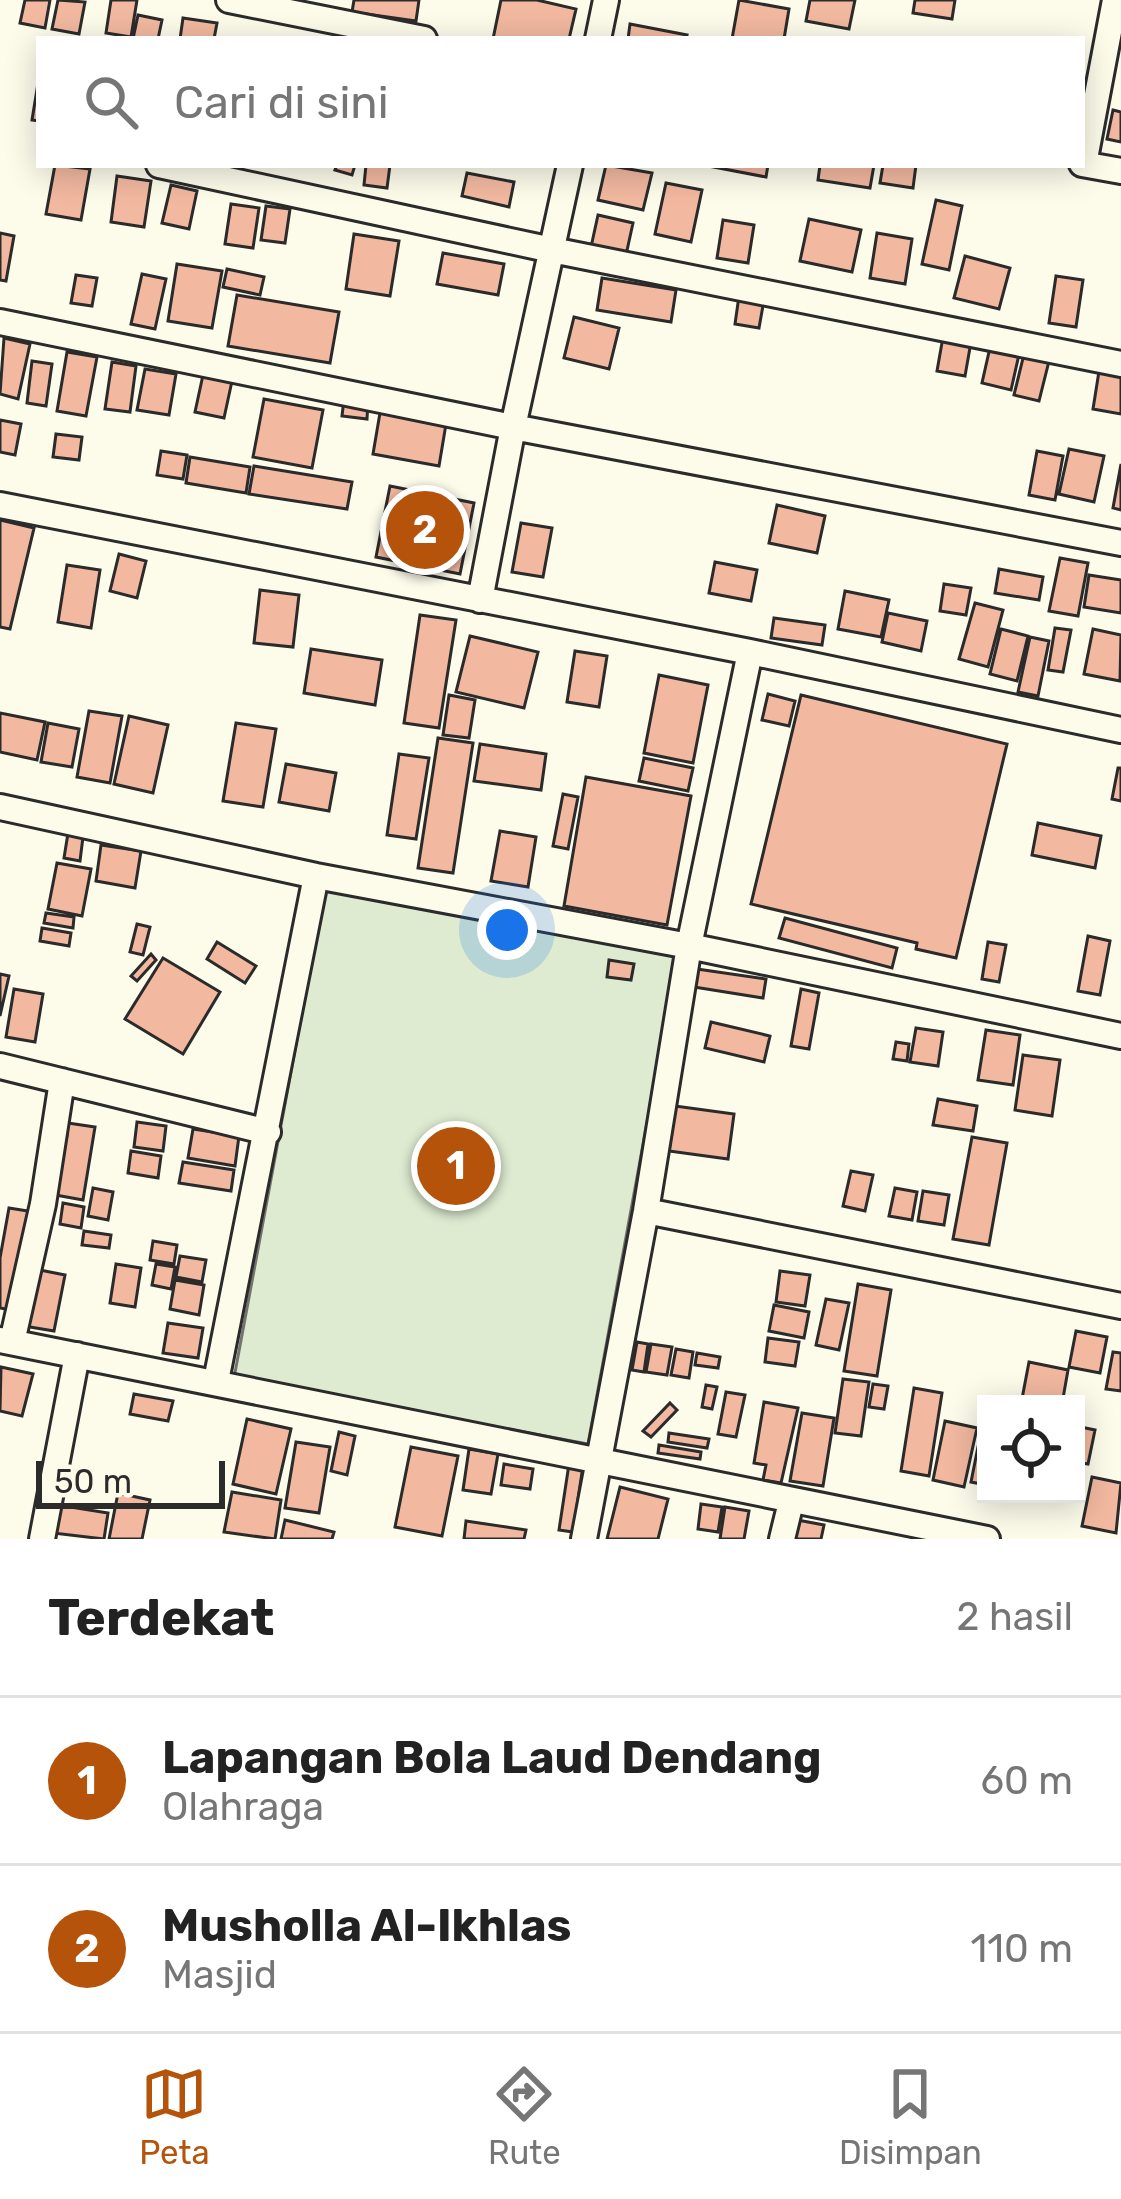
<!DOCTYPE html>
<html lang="id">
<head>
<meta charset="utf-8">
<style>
  :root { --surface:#fff; --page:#f2f2f2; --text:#222; --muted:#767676; --line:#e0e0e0; --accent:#b45309 }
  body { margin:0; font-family:Rubik,sans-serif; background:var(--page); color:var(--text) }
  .controls { position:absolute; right:36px; bottom:36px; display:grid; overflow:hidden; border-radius:0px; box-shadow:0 6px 30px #0003 }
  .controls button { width:108px; height:108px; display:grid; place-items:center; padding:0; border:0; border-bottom:3px solid var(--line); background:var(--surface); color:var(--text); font:60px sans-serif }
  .scale { position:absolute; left:36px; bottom:30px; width:189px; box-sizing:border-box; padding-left:12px; border:6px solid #2b2b2b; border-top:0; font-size:33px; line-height:42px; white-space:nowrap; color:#2b2b2b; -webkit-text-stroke:9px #fdfbea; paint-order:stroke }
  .you { position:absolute; left:507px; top:930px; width:42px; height:42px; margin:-30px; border:9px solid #fff; border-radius:50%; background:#1a73e8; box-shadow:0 0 0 18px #1a73e833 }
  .badge { display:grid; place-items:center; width:78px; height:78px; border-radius:50%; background:var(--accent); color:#fff; font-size:39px; font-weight:700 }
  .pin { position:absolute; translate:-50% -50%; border:6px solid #fff; box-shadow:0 3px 12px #0006 }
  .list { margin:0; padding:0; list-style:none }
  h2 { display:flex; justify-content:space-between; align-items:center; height:156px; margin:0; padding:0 48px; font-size:51px }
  h2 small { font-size:39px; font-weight:400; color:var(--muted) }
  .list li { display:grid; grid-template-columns:78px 1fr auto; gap:36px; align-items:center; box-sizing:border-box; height:168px; padding:0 48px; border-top:3px solid var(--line) }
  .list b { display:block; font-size:45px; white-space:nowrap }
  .list p { margin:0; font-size:39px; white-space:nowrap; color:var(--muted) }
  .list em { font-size:39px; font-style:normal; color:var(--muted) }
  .icon { flex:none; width:66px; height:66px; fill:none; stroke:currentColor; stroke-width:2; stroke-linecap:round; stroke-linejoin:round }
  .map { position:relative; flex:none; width:1121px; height:1539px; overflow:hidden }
  .search { position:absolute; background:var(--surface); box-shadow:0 6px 30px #0003; left:36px; right:36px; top:36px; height:132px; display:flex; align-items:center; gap:30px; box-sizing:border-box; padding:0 42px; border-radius:0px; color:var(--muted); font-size:45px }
  .sheet { height:492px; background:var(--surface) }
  nav { display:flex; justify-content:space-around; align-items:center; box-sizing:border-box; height:168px; border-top:3px solid var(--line); background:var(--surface); font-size:33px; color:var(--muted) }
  nav a { display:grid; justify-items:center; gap:6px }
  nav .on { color:var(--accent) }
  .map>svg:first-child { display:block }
</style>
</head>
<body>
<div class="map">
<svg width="1121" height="1539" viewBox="0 0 1121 1539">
  <rect width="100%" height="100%" fill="#fdfbea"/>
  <path fill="#deebd1" stroke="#74746e" stroke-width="3" d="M 325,889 L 678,954 L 588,1444 L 234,1378 Z"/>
  <path fill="#f2b8a0" stroke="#2b2b2b" stroke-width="3" d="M 25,0 L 50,0 L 45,28 L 20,23 Z
    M 58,0 L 85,2 L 79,34 L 52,29 Z
    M 111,0 L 137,0 L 131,37 L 106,33 Z
    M 354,0 L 419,0 L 416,21 L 352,12 Z
    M 501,0 L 537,0 L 576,9 L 569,39 L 493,39 Z
    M 739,0 L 789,9 L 784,39 L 732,39 Z
    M 810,0 L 855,0 L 849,29 L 806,21 Z
    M 915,0 L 955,0 L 952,19 L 913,13 Z
    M 138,15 L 162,20 L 158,39 L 133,39 Z
    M 183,18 L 217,23 L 214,39 L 180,39 Z
    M 630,24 L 687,35 L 686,39 L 628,39 Z
    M 39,77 L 39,121 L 32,120 Z
    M 1113,110 L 1121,112 L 1121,142 L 1107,139 Z
    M 55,165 L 90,169 L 81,220 L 46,214 Z
    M 337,165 L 355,165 L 352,175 L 335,170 Z
    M 366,165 L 390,165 L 387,188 L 364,185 Z
    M 606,165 L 652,173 L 643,210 L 598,200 Z
    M 703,165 L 768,165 L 766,177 Z
    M 820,165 L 874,165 L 870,188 L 818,180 Z
    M 883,165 L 916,165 L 913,188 L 880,183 Z
    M 467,173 L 514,182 L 509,207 L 462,196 Z
    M 117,176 L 151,181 L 144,227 L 111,222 Z
    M 666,183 L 702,190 L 691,242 L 655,234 Z
    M 171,185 L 197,191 L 189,229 L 162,223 Z
    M 936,200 L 962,206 L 949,270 L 922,264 Z
    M 231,204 L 259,208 L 253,248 L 225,244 Z
    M 266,206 L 290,209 L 285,243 L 261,240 Z
    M 598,215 L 633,223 L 626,255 L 591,247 Z
    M 809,219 L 861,230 L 852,272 L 800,261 Z
    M 723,220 L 754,225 L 748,263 L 717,258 Z
    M 0,233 L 14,236 L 6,281 L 0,280 Z
    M 877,233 L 912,239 L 905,284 L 870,278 Z
    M 354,234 L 399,241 L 390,296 L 346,289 Z
    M 443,253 L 504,264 L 498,295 L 437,284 Z
    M 965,256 L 1010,268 L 999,309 L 954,298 Z
    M 177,264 L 222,271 L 212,328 L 168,321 Z
    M 227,269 L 264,277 L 260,295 L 223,287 Z
    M 142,274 L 166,279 L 155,329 L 131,324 Z
    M 76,275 L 97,278 L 92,306 L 71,303 Z
    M 1056,276 L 1083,280 L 1076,327 L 1049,323 Z
    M 602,278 L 676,290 L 671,322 L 597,310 Z
    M 237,295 L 339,312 L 330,363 L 228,346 Z
    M 739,296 L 764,300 L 759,328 L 735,324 Z
    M 574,317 L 619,328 L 609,369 L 564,358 Z
    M 943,337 L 971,342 L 965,376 L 937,371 Z
    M 4,338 L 30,344 L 18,399 L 0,394 Z
    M 991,343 L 1020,350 L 1011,390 L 982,383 Z
    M 1025,350 L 1050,357 L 1039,401 L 1014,395 Z
    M 67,352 L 97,357 L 86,416 L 57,411 Z
    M 32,361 L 52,364 L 46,406 L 27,403 Z
    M 112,362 L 136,366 L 130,412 L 105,409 Z
    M 1100,365 L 1121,368 L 1121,414 L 1093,409 Z
    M 145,369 L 176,374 L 169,415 L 137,410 Z
    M 203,375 L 232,381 L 224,418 L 195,412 Z
    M 264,399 L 323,410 L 312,468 L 253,457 Z
    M 344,399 L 368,402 L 367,419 L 342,416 Z
    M 381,407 L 447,418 L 439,466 L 373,454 Z
    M 0,420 L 21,424 L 15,455 L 0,452 Z
    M 56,434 L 82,437 L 79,460 L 53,457 Z
    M 1069,449 L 1104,456 L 1094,502 L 1059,494 Z
    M 161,451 L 187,455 L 183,479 L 157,475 Z
    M 1037,451 L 1063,456 L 1055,500 L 1029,495 Z
    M 190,457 L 250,467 L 246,493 L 186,483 Z
    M 1121,464 L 1121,510 L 1113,508 Z
    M 254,466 L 352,482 L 347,509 L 249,494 Z
    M 390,486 L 474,503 L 460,574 L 376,557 Z
    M 777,505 L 825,516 L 817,553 L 769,543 Z
    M 0,520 L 34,528 L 10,629 L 0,627 Z
    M 521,523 L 552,528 L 543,577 L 512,572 Z
    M 119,554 L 146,561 L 137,598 L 110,591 Z
    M 1060,558 L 1088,563 L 1078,616 L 1049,611 Z
    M 715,562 L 757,570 L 751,601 L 709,593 Z
    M 67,565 L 100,570 L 91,628 L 58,622 Z
    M 999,569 L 1043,577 L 1039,600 L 995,593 Z
    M 1089,575 L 1121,580 L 1121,613 L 1084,607 Z
    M 944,584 L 971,588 L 966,615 L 940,611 Z
    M 260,590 L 299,595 L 293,647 L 254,643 Z
    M 845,591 L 889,600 L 881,637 L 838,629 Z
    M 975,603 L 1003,610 L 988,667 L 959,659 Z
    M 888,613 L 927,621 L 921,651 L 882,642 Z
    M 420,615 L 456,620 L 439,728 L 404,723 Z
    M 774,618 L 825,625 L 822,645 L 771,638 Z
    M 1055,628 L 1071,630 L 1063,672 L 1048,670 Z
    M 1001,629 L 1028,636 L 1017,681 L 990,674 Z
    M 1093,629 L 1121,635 L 1120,681 L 1084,674 Z
    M 470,636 L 538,652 L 524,708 L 456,692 Z
    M 1030,637 L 1049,641 L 1038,696 L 1018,692 Z
    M 311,649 L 382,660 L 375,705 L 304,693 Z
    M 575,651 L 607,656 L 599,707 L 567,702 Z
    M 659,675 L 708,685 L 693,763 L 644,753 Z
    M 768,694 L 795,701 L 789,726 L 762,720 Z
    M 449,695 L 475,700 L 469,738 L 443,735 Z
    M 801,695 L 1007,744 L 956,958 L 916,949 L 917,943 L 751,904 Z
    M 89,711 L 122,716 L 110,783 L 77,777 Z
    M 0,713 L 45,722 L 37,760 L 0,752 Z
    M 129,716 L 168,725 L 153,793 L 114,784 Z
    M 48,723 L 79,729 L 72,767 L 41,762 Z
    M 236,723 L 276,729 L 263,807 L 223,801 Z
    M 438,738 L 473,743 L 453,873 L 418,868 Z
    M 480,744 L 546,754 L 541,790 L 474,781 Z
    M 399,754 L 429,758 L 416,839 L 387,835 Z
    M 644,758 L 693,768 L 688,791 L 639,781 Z
    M 286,764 L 336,773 L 329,811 L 279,802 Z
    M 1118,768 L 1121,768 L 1121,801 L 1112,799 Z
    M 586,777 L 691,796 L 667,925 L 564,906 Z
    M 563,794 L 578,797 L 568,849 L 553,846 Z
    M 1038,823 L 1101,836 L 1095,868 L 1032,855 Z
    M 69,827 L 84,829 L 80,861 L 64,858 Z
    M 500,831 L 536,837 L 528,887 L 491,881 Z
    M 101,845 L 141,851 L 135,888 L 96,881 Z
    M 57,863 L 91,869 L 82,916 L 48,909 Z
    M 46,913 L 74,917 L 73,928 L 44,923 Z
    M 785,918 L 897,948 L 892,968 L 779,938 Z
    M 137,924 L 150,927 L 143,955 L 130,952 Z
    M 42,928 L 71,933 L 69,946 L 40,941 Z
    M 1088,936 L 1110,941 L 1100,995 L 1078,991 Z
    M 217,942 L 256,966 L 245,983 L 207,959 Z
    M 988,942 L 1006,945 L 999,982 L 982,979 Z
    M 151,954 L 156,960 L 137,981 L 131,976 Z
    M 163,958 L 220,992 L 183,1054 L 125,1019 Z
    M 609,960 L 634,964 L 631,980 L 607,977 Z
    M 697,969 L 766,979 L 763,998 L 694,987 Z
    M 0,974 L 9,976 L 0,1016 Z
    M 14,989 L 43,994 L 35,1042 L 6,1037 Z
    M 801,989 L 819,993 L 809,1049 L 791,1046 Z
    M 711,1022 L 770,1036 L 764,1062 L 705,1048 Z
    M 916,1028 L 943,1032 L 938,1066 L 910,1062 Z
    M 986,1030 L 1020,1035 L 1013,1085 L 978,1080 Z
    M 896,1042 L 909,1044 L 907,1061 L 893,1059 Z
    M 1023,1055 L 1060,1060 L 1052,1116 L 1015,1110 Z
    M 938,1099 L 977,1106 L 973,1131 L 933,1125 Z
    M 675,1106 L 734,1114 L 728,1159 L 669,1151 Z
    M 137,1122 L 166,1126 L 163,1151 L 134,1147 Z
    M 68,1123 L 95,1127 L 83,1200 L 50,1194 L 59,1134 L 67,1135 Z
    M 193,1129 L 239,1136 L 235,1166 L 188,1158 Z
    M 972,1137 L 1007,1143 L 989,1245 L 953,1239 Z
    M 131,1151 L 161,1156 L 158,1178 L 128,1173 Z
    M 183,1162 L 234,1170 L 231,1191 L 179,1183 Z
    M 851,1171 L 873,1175 L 865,1211 L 843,1206 Z
    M 93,1188 L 113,1192 L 108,1220 L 88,1216 Z
    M 895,1188 L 917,1192 L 912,1220 L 889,1216 Z
    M 923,1191 L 949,1195 L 944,1225 L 918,1221 Z
    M 63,1203 L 84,1207 L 81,1228 L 60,1224 Z
    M 9,1208 L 34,1212 L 17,1311 L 0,1308 L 0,1258 Z
    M 84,1231 L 111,1235 L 109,1248 L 82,1245 Z
    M 153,1241 L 177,1245 L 174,1264 L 150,1260 Z
    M 180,1256 L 206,1260 L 202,1282 L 176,1277 Z
    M 116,1264 L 141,1268 L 135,1307 L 110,1303 Z
    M 156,1264 L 175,1267 L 171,1289 L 152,1285 Z
    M 35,1269 L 65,1275 L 54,1331 L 24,1326 Z
    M 780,1271 L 810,1275 L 805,1306 L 776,1302 Z
    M 175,1280 L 204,1285 L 199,1315 L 170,1309 Z
    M 858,1284 L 891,1290 L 877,1376 L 844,1371 Z
    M 826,1299 L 849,1303 L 839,1350 L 816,1345 Z
    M 774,1305 L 809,1312 L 804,1338 L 769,1331 Z
    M 168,1323 L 203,1328 L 198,1358 L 163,1353 Z
    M 1076,1331 L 1107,1337 L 1100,1373 L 1069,1367 Z
    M 768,1338 L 799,1342 L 795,1366 L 765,1362 Z
    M 637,1342 L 648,1344 L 644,1372 L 632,1370 Z
    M 651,1344 L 672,1347 L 667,1375 L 646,1372 Z
    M 676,1349 L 693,1352 L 689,1378 L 671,1375 Z
    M 1113,1352 L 1121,1353 L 1121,1391 L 1106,1389 Z
    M 697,1353 L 720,1357 L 718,1368 L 695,1365 Z
    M 1029,1362 L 1068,1370 L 1062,1404 L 1021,1404 Z
    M 1,1367 L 33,1374 L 22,1416 L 0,1411 Z
    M 843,1379 L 869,1382 L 861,1436 L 835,1433 Z
    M 873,1384 L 888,1386 L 884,1409 L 869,1407 Z
    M 706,1385 L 717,1387 L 712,1409 L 702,1407 Z
    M 914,1388 L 942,1393 L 929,1476 L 901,1471 Z
    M 726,1392 L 745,1395 L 736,1437 L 718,1434 Z
    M 134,1394 L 173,1401 L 168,1421 L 130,1414 Z
    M 764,1402 L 798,1408 L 781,1483 L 763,1480 L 766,1465 L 754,1463 Z
    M 670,1403 L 677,1410 L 651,1437 L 643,1431 Z
    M 802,1413 L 834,1418 L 823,1486 L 790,1481 Z
    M 247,1419 L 291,1429 L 276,1494 L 233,1484 Z
    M 945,1421 L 977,1428 L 964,1487 L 933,1480 Z
    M 1076,1426 L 1095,1430 L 1088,1464 L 1076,1462 Z
    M 339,1432 L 355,1436 L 347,1475 L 331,1471 Z
    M 669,1433 L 709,1439 L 707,1448 L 668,1442 Z
    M 296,1442 L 330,1447 L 319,1513 L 285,1508 Z
    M 659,1445 L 701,1452 L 700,1459 L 658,1453 Z
    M 411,1447 L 458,1456 L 442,1536 L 395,1527 Z
    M 978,1447 L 986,1448 L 986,1485 L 971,1482 Z
    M 469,1449 L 498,1454 L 491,1494 L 463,1490 Z
    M 504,1464 L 533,1469 L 530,1489 L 501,1485 Z
    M 569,1464 L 583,1466 L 573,1532 L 559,1530 Z
    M 1092,1477 L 1121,1483 L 1116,1533 L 1082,1526 Z
    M 620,1487 L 668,1499 L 658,1539 L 607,1539 Z
    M 232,1492 L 281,1500 L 275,1539 L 224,1532 Z
    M 118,1493 L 150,1500 L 142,1539 L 109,1539 Z
    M 701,1504 L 722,1507 L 718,1532 L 698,1529 Z
    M 58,1505 L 108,1513 L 104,1539 L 53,1533 Z
    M 725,1507 L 749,1511 L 744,1539 L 720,1539 Z
    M 792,1519 L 824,1525 L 821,1539 L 788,1539 Z
    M 285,1520 L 334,1532 L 332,1539 L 281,1539 Z
    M 466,1521 L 526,1530 L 524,1539 L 464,1539 Z"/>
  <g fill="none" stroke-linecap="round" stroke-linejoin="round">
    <g stroke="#2b2b2b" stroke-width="30">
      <path id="street" d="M 229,0 L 424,39
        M 598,39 L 606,0
        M 1082,164 L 1121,171
        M 1084,164 L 1115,0
        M 159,165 L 552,250 L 1121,364
        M 0,322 L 513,427 L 1121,543
        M 0,505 L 750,652 L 1121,730
        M 480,600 L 513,427 L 570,165
        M 750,652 L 689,946 L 1121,1036
        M 0,807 L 316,876 L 689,946 L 646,1211 L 584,1539
        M 0,1066 L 268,1132
        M 646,1211 L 1121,1306
        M 0,1340 L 987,1539
        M 12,1342 L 43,1204 L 62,1081
        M 216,1381 L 316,876
        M 42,1539 L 77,1355
        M 782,1539 L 791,1502"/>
    </g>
    <use href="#street" stroke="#fdfbea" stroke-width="24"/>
  </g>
</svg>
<div class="controls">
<button><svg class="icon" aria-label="locate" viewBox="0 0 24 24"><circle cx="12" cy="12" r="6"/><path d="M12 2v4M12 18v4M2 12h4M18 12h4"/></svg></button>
</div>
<div class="scale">50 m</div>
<div class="you"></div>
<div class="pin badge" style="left:456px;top:1166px">1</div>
<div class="pin badge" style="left:425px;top:530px">2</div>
<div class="search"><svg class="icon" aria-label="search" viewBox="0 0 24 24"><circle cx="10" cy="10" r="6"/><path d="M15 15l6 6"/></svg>Cari di sini</div>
</div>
<section class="sheet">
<h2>Terdekat<small>2 hasil</small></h2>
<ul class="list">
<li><span class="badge">1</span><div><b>Lapangan Bola Laud Dendang</b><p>Olahraga</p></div><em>60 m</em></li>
<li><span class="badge">2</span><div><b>Musholla Al-Ikhlas</b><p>Masjid</p></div><em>110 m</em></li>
</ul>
</section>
<nav>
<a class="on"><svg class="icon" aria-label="map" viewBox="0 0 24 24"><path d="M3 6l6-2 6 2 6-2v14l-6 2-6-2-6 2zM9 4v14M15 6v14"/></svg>Peta</a>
<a><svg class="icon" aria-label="directions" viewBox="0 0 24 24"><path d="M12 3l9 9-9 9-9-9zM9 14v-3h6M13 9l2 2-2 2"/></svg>Rute</a>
<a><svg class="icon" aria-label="saved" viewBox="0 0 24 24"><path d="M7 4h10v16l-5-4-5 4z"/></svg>Disimpan</a>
</nav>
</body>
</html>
